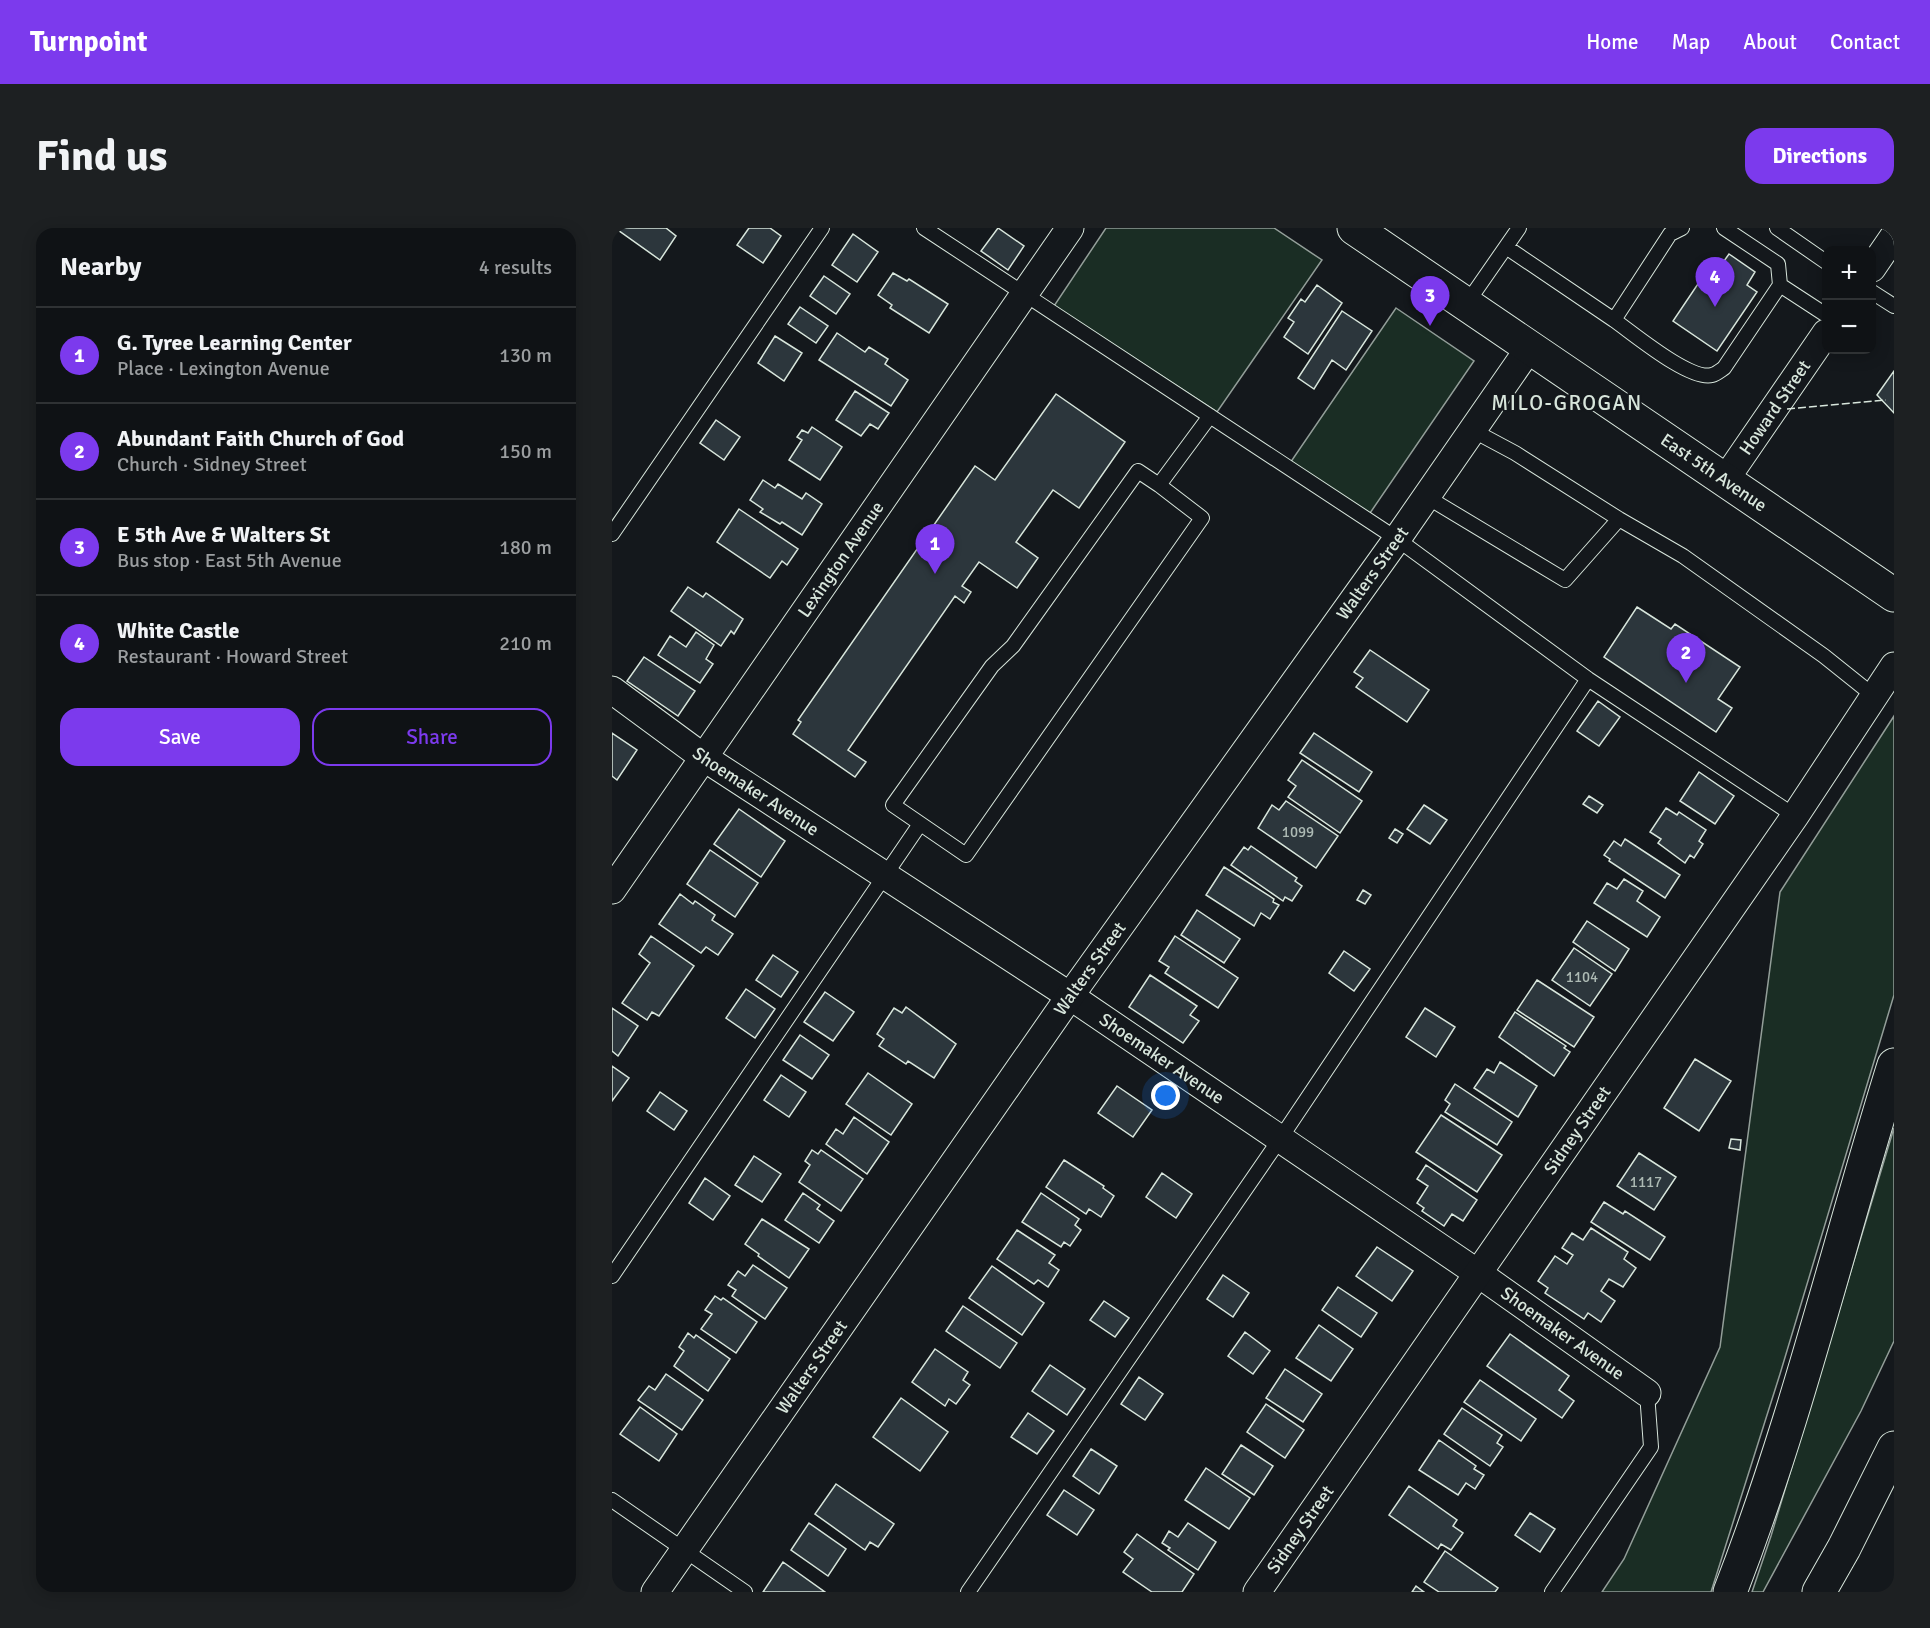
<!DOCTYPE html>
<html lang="en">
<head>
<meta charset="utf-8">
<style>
  :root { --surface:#0f1215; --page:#1d2022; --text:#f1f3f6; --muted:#9b9ea0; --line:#2f3234; --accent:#7c3aed }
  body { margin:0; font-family:Signika,sans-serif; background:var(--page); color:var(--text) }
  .controls { position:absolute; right:18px; top:18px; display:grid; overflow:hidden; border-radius:12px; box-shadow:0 3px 15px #0003 }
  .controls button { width:54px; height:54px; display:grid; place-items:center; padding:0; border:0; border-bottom:2px solid var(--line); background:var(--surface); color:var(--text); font:30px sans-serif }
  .you { position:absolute; left:554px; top:868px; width:21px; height:21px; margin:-15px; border:4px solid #fff; border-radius:50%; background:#1a73e8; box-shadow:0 0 0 9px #1a73e833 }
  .badge { display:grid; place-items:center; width:39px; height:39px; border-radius:50%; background:var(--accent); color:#fff; font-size:20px; font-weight:700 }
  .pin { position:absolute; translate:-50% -50px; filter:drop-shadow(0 2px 3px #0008) }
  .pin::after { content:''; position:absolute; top:32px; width:21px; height:18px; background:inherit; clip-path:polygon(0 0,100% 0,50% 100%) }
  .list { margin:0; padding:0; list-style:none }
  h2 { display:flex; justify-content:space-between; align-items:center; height:78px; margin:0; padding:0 24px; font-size:26px }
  h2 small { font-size:20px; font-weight:400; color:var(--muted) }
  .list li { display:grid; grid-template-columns:39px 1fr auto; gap:18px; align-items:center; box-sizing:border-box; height:96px; padding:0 24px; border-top:2px solid var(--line) }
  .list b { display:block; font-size:22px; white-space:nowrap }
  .list p { margin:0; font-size:20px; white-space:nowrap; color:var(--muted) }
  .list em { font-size:20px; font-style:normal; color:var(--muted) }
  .actions { display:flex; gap:12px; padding:18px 24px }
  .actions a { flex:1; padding:14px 0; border:2px solid var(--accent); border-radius:18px; text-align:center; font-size:21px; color:var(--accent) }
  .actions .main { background:var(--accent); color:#fff }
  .map { position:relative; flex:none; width:1282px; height:1364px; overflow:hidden; border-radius:18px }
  header { display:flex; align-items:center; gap:36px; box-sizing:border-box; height:84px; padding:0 30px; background:var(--accent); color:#fff }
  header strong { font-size:28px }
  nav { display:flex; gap:33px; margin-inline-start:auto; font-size:21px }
  .intro { display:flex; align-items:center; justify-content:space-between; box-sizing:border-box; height:144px; padding:0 36px }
  h1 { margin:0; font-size:42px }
  .button { padding:15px 27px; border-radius:18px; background:var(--accent); color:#fff; font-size:21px; font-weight:700 }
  main { display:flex; gap:36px; padding:0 36px }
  aside { flex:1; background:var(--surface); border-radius:18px; box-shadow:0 3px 15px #0003 }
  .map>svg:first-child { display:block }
</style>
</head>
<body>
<header>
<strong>Turnpoint</strong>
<nav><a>Home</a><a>Map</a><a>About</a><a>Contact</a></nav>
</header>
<div class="intro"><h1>Find us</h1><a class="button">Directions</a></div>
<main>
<aside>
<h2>Nearby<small>4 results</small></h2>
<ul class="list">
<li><span class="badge">1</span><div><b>G. Tyree Learning Center</b><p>Place · Lexington Avenue</p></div><em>130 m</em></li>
<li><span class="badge">2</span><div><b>Abundant Faith Church of God</b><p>Church · Sidney Street</p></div><em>150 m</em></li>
<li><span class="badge">3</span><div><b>E 5th Ave &amp; Walters St</b><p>Bus stop · East 5th Avenue</p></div><em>180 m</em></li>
<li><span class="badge">4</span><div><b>White Castle</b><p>Restaurant · Howard Street</p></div><em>210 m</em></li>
</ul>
<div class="actions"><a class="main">Save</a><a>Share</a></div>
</aside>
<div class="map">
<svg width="1282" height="1364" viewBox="0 0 1282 1364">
  <rect width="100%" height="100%" fill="#14181c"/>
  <path fill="#1a2d24" stroke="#939e99" stroke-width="1.5" d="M 494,0 L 662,0 L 710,32 L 605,184 L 442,78 Z
    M 784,80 L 862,133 L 756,288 L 678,235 Z
    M 1282,488 L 1282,767 L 1168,1146 L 1099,1364 L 990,1364 L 1012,1331 L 1108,1119 L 1168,664 Z
    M 1282,900 L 1282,1113 L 1249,1183 L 1151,1364 L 1140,1364 L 1159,1308 Z"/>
  <path fill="#2c363c" stroke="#d8e6dc" stroke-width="1.5" d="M 3,0 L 54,0 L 64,8 L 48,32 Z
    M 137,0 L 158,0 L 169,8 L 151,35 L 125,17 Z
    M 386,0 L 412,18 L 396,42 L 369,23 Z
    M 241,6 L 266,24 L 245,54 L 220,37 Z
    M 1117,26 L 1143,44 L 1135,57 L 1145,64 L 1105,123 L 1061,93 L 1100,35 L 1107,40 Z
    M 281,45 L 295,53 L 297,51 L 336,76 L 317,105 L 278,80 L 280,77 L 266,67 Z
    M 212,48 L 238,66 L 224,86 L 198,68 Z
    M 705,57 L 730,75 L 696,126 L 672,109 L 682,94 L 676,90 L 689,71 L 693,74 Z
    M 188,79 L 216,98 L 204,115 L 176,96 Z
    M 730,83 L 760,103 L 734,142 L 720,132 L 702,161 L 686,150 Z
    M 225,105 L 253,124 L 257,119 L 276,131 L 273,136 L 296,152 L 279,178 L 207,132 Z
    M 163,108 L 190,125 L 172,153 L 146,135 Z
    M 1282,143 L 1282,185 L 1265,167 Z
    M 243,163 L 277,185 L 266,201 L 258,196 L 249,208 L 224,192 Z
    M 444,166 L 513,214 L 467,280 L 441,262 L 404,314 L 426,330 L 405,360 L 367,334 L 350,358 L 359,364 L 352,375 L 343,368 L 236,522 L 254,534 L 243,549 L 181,506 L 189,494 L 186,492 L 363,238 L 383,252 Z
    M 104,192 L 128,209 L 112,232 L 88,215 Z
    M 200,199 L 230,219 L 208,252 L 177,232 L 190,212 L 185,209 L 190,202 L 196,205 Z
    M 151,252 L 163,260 L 166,256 L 190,271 L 194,265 L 210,276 L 190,307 L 170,294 L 168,296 L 148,284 L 151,281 L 138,272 Z
    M 127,281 L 186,321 L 175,337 L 170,333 L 158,350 L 105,314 Z
    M 76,359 L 91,369 L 94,365 L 131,391 L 122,406 L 119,403 L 109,418 L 59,383 Z
    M 1025,379 L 1059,401 L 1063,396 L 1128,439 L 1106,471 L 1120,480 L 1104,504 L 992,429 Z
    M 84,404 L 102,417 L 94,431 L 101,436 L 88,455 L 46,427 L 58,408 L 74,419 Z
    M 758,422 L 817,462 L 795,494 L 744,459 L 751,450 L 742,444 Z
    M 32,429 L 83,463 L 66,488 L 15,453 Z
    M 986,473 L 1008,489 L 987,518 L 965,503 Z
    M 0,505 L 25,522 L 5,552 L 0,548 Z
    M 702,505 L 760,544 L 747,564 L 688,525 Z
    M 690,532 L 750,573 L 728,605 L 676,569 L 684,558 L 676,552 Z
    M 1087,544 L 1122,568 L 1103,596 L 1068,573 Z
    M 977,568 L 991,577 L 985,585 L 971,576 Z
    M 674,573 L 726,608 L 704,640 L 646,600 L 660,577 L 667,582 Z
    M 812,577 L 835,592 L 818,616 L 795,601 Z
    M 1054,580 L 1065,587 L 1067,584 L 1094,602 L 1087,613 L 1091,616 L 1082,630 L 1078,627 L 1073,635 L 1046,615 L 1049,611 L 1038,604 Z
    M 127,581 L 173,613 L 149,649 L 102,616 Z
    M 783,601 L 791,606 L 785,615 L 777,610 Z
    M 1013,611 L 1068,647 L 1053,670 L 997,633 L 998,631 L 992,627 L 1002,613 L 1009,618 Z
    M 639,618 L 685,650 L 683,653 L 690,658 L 680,673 L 673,669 L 671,673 L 619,637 L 632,619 L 636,622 Z
    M 98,622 L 146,655 L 123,689 L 75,656 Z
    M 612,639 L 662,671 L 661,674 L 667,677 L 658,691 L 649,685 L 642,698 L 594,667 Z
    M 1012,651 L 1031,663 L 1025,673 L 1048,689 L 1035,709 L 982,675 L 995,655 L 1005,661 Z
    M 751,662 L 759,667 L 753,676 L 745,672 Z
    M 68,666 L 81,676 L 83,673 L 103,687 L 100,692 L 121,706 L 106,727 L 94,719 L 89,725 L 47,696 Z
    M 585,682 L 628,711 L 612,735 L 569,707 Z
    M 975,693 L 1017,721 L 1003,743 L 961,714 Z
    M 39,708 L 82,738 L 47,788 L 40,784 L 35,792 L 10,775 L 38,735 L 27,726 Z
    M 563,708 L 626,750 L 606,780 L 553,745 L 557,739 L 547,733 Z
    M 962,720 L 1000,746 L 978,778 L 940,752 Z
    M 732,723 L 758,741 L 742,763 L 717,745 Z
    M 161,727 L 186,744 L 169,769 L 144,752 Z
    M 538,747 L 585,778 L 578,787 L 587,793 L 571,815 L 517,779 Z
    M 925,752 L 982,789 L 962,819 L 905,782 Z
    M 134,761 L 163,781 L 143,810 L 114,790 Z
    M 213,764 L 242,784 L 221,813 L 192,794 Z
    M 294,779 L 344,816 L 322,850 L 296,833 L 294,836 L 267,818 L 272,811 L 265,806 L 282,780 L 290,785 Z
    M 0,780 L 26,798 L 6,828 L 0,823 Z
    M 813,780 L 843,799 L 824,829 L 794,809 Z
    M 903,784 L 954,818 L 952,820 L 958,824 L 942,848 L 887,809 Z
    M 188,807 L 217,827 L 200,851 L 171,832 Z
    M 1083,831 L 1119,853 L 1087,903 L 1052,880 Z
    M 888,834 L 925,858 L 906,889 L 862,860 L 875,841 L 882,845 Z
    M 0,838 L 17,850 L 0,873 Z
    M 256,845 L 300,876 L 279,907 L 234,876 Z
    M 169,847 L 194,864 L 177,889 L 152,872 Z
    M 843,856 L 900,894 L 885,917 L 833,884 L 838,876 L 833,872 Z
    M 505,858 L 540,882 L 521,909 L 486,885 Z
    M 48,864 L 75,883 L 62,902 L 35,883 Z
    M 829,887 L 890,927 L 865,964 L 804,924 Z
    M 242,889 L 277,914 L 255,946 L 214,916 L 224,901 L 231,906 Z
    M 1119,911 L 1129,912 L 1128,922 L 1117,920 Z
    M 200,922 L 206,926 L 209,922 L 251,951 L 229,983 L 187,954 L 198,937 L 193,933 Z
    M 1027,925 L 1064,949 L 1042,982 L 1005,958 Z
    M 142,928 L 169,946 L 150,974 L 123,957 Z
    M 452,932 L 492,958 L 491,960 L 502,968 L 489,989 L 477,981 L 474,986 L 434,959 Z
    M 814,937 L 865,972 L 851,993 L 840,986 L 832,998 L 810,983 L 812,980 L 805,975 L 816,958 L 805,951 Z
    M 550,945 L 580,966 L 564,990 L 534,969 Z
    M 93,950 L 118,968 L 101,992 L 77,975 Z
    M 191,965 L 208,977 L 205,981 L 222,993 L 207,1015 L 173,992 Z
    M 429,965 L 467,991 L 463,997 L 469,1002 L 458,1018 L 452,1014 L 449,1019 L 410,994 Z
    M 992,974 L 1011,986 L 1013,983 L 1053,1009 L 1038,1032 L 979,994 Z
    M 150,991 L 197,1021 L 177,1050 L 146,1028 L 147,1026 L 133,1016 Z
    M 979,1000 L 1016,1024 L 1012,1031 L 1024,1040 L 1011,1059 L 997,1051 L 989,1063 L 1003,1073 L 989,1094 L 976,1085 L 972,1091 L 933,1065 L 936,1060 L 926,1053 L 943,1028 L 955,1036 L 961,1027 L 950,1020 L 960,1005 L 971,1012 Z
    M 405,1002 L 443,1027 L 437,1035 L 447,1042 L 436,1059 L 426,1052 L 422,1056 L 385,1031 Z
    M 765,1019 L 801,1043 L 780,1073 L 744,1048 Z
    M 141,1037 L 175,1060 L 153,1091 L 120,1068 L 124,1062 L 116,1057 L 126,1043 L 133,1048 Z
    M 380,1038 L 432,1075 L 410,1107 L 357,1070 Z
    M 611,1047 L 637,1065 L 621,1089 L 595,1071 Z
    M 726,1059 L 765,1085 L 749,1109 L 710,1082 Z
    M 103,1068 L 109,1072 L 111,1070 L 145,1094 L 124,1125 L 89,1101 L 100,1086 L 93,1082 Z
    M 492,1073 L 517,1090 L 503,1109 L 478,1092 Z
    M 351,1078 L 405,1115 L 388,1140 L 334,1103 Z
    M 707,1097 L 741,1121 L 719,1153 L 684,1130 Z
    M 633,1104 L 658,1123 L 641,1146 L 616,1128 Z
    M 76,1105 L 82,1110 L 84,1107 L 118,1131 L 96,1163 L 62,1138 L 72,1123 L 67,1119 Z
    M 898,1106 L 957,1148 L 947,1162 L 962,1173 L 950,1190 L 875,1138 Z
    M 323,1121 L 356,1144 L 351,1152 L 358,1157 L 344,1176 L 337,1171 L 333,1178 L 300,1154 Z
    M 438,1137 L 473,1161 L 455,1187 L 420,1163 Z
    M 673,1141 L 710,1166 L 691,1194 L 654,1170 Z
    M 54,1146 L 91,1172 L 70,1202 L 26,1172 L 37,1158 L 43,1162 Z
    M 527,1149 L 551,1166 L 533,1192 L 509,1176 Z
    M 868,1152 L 924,1191 L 909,1213 L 852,1174 Z
    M 289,1170 L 336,1204 L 308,1243 L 261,1209 Z
    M 654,1176 L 692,1202 L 673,1230 L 635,1204 Z
    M 28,1179 L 65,1206 L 47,1233 L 8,1206 Z
    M 850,1180 L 890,1207 L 885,1215 L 891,1219 L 878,1238 L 832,1206 Z
    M 416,1185 L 442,1203 L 425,1226 L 399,1209 Z
    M 827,1212 L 864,1238 L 862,1241 L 872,1247 L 863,1261 L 854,1255 L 846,1267 L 807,1242 Z
    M 629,1217 L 661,1238 L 642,1267 L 610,1246 Z
    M 479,1221 L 505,1238 L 487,1266 L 461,1248 Z
    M 594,1240 L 638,1270 L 617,1301 L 573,1272 Z
    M 224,1256 L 282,1296 L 266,1319 L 258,1314 L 253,1322 L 203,1286 Z
    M 797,1258 L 845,1292 L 841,1298 L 851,1305 L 839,1322 L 829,1316 L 826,1321 L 777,1287 Z
    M 452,1262 L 482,1282 L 465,1307 L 435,1287 Z
    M 918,1285 L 943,1301 L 928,1324 L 903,1307 Z
    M 197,1295 L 234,1321 L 216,1348 L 179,1322 Z
    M 576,1295 L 604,1314 L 586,1342 L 556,1322 L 558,1320 L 550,1315 L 557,1303 L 566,1309 Z
    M 525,1306 L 582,1346 L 570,1364 L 540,1364 L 511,1344 L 521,1331 L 512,1324 Z
    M 833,1323 L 886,1360 L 883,1364 L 827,1364 L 812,1354 Z
    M 171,1334 L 213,1364 L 151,1364 Z
    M 804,1358 L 812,1364 L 800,1364 Z"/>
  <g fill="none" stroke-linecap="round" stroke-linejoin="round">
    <g stroke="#d8e6dc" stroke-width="16">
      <path id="lane" d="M 312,0 L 785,311 L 976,451 L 1183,588
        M 1112,0 L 1166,36 L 1168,57 L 1214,87
        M 1165,0 L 1214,34
        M 894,19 L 1002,92 L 1058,6 L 1070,0
        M 1260,64 L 1282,78
        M 855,75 L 907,0
        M 1002,92 C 1022,106 1078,153 1100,147 C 1104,146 1109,142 1112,140 L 1168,57
        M 860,202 L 903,225 L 1007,291 L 1071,328 L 1212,428 L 1262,468
        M 547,257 L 526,243 L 401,418 L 380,438 L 281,577 L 354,627 L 590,290 L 547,257 L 598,188
        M 815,269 L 953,352 L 1007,291
        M 0,306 L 210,0
        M 0,1048 L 308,596
        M 0,1272 L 133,1364
        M 356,1364 L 668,911 L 976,451
        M 940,1364 L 1039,1219 L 1035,1165"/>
    </g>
    <g stroke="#d8e6dc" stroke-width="29">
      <g id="street">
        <path d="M 1260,40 L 1282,8"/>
        <path id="s1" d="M 1113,252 L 1214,105"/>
        <path id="s2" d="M 0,462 L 91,529 L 458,768 L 867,1046 L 1035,1165"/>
        <path id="s3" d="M 0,662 L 458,0"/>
        <path id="s4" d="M 43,1364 L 458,768 L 785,311 L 918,119"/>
        <path id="s5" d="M 645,1364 L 1183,588 L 1282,438"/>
      </g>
    </g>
    <g stroke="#d8e6dc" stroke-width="35">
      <g id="secondary">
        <path id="s6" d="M 742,0 L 1282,367"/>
      </g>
    </g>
    <g stroke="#d8e6dc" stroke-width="35">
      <path id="highway" d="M 1118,1364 C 1185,1192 1227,1013 1282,837
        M 1207,1364 L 1232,1320 L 1282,1220"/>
    </g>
    <use href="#lane" stroke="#14181c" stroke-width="14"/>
    <use href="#street" stroke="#14181c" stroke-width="27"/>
    <use href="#secondary" stroke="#14181c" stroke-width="33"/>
    <use href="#highway" stroke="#14181c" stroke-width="33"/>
    <path stroke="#d8e6dc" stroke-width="1.5" stroke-dasharray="8 3" stroke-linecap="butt" d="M 1175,181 L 1274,172"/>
  </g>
  <g text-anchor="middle" stroke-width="4.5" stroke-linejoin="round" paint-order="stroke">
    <g font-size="15" fill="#adbab4">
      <text x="686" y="609">1099</text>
      <text x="970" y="754">1104</text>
      <text x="1034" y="959">1117</text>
    </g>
    <g font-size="18" fill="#d8e6dc" stroke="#14181c">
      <text dy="6" stroke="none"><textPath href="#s1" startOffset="88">Howard Street</textPath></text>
      <text dy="6" stroke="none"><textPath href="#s6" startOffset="435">East 5th Avenue</textPath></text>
      <text dy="6" stroke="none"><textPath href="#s3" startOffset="402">Lexington Avenue</textPath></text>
      <text dy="6" stroke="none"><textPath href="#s4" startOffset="1246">Walters Street</textPath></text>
      <text dy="6" stroke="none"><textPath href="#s2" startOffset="176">Shoemaker Avenue</textPath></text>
      <text dy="6" stroke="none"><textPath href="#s4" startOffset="760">Walters Street</textPath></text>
      <text dy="6" stroke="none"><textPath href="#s2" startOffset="662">Shoemaker Avenue</textPath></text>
      <text dy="6" stroke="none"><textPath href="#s5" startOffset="562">Sidney Street</textPath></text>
      <text dy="6" stroke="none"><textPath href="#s2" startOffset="1148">Shoemaker Avenue</textPath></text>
      <text dy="6" stroke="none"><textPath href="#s4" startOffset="274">Walters Street</textPath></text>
      <text dy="6" stroke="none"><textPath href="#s5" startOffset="76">Sidney Street</textPath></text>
    </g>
    <g font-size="21" letter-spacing="1.5" fill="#d8e6dc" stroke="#14181c">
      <text x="955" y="182">MILO-GROGAN</text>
    </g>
  </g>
</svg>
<div class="controls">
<button>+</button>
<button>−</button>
</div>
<div class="you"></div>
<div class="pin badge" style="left:323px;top:346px">1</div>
<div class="pin badge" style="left:1074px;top:455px">2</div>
<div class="pin badge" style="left:818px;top:98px">3</div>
<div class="pin badge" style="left:1103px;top:79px">4</div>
</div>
</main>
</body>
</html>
